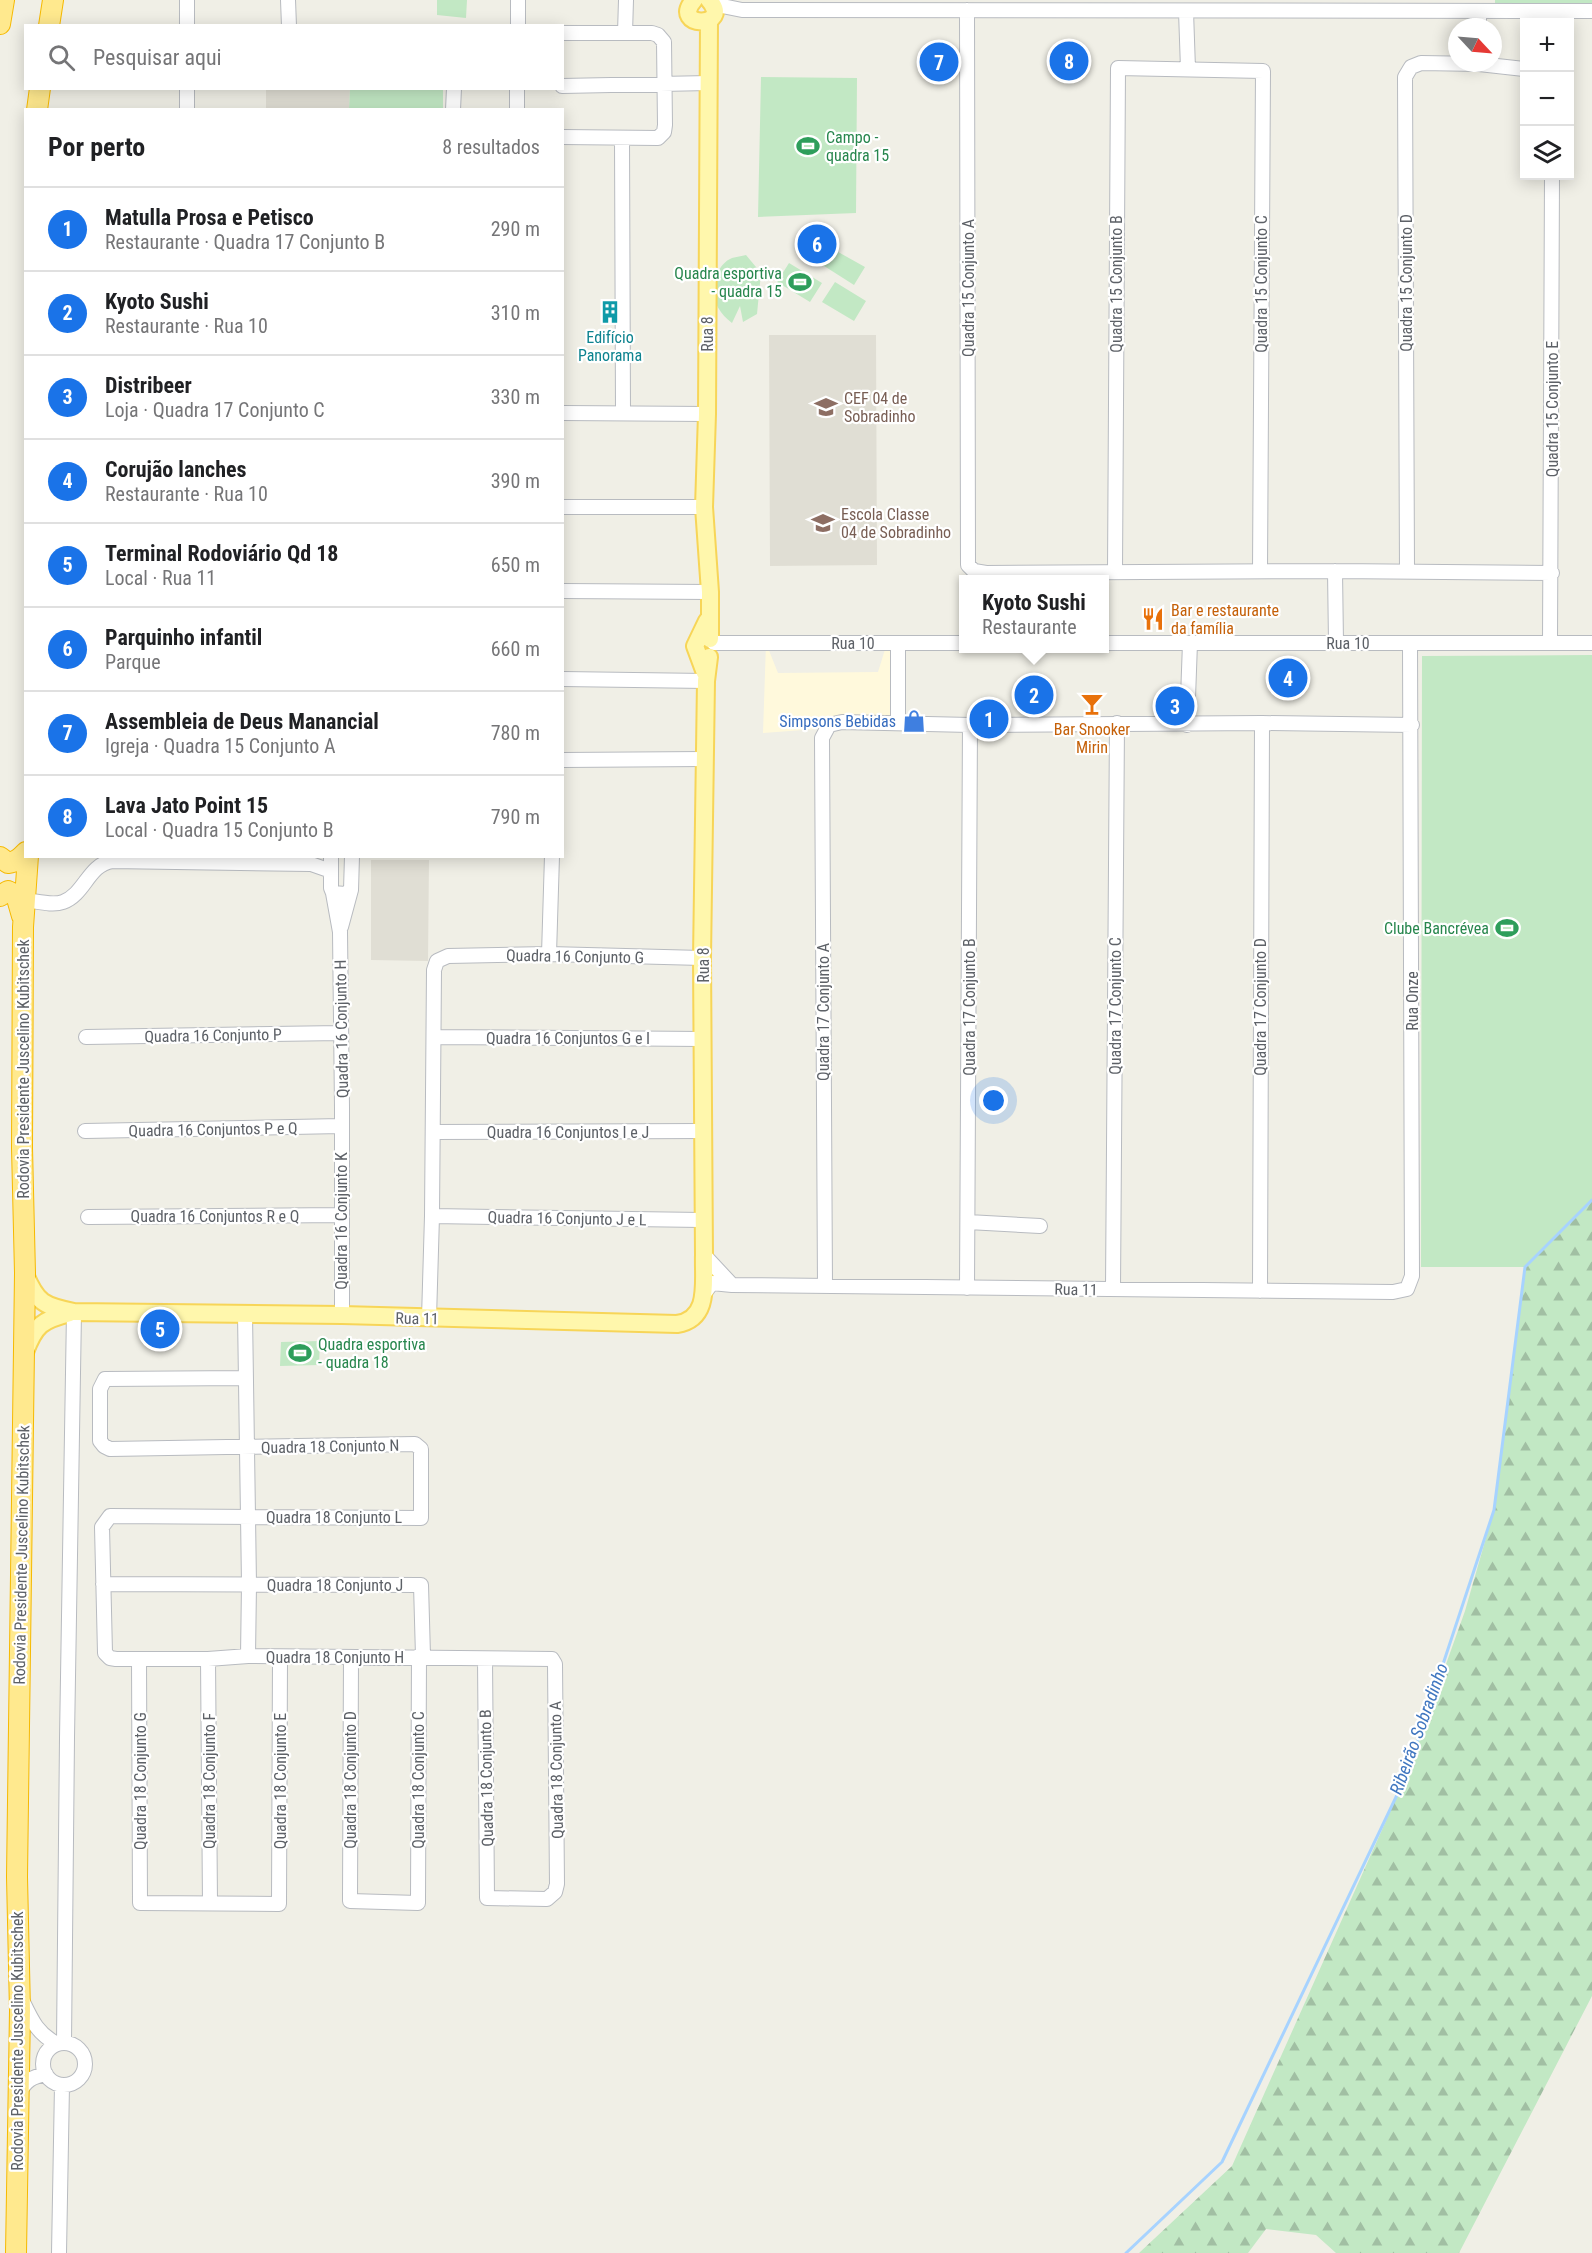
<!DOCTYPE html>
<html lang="pt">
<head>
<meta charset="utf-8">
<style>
  :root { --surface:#fff; --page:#f6f6f6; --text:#202124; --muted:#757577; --line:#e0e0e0; --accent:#1a73e8 }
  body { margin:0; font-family:"Roboto Condensed",sans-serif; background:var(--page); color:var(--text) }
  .controls { position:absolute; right:18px; top:18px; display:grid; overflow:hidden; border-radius:0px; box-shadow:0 3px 15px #0003 }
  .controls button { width:54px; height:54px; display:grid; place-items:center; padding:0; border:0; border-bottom:2px solid var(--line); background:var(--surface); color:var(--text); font:30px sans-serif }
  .compass { position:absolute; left:1448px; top:18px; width:54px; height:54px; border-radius:50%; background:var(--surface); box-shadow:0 3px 15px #0003; rotate:116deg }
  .you { position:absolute; left:994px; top:1101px; width:21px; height:21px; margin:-15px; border:4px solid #fff; border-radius:50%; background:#1a73e8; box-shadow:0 0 0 9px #1a73e833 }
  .badge { display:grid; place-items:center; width:39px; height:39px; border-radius:50%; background:var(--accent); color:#fff; font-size:20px; font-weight:700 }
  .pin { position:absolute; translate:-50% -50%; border:3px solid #fff; box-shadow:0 2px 6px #0006 }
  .popup { position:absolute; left:959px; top:575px; width:150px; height:78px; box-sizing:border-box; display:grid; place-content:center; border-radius:0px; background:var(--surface); filter:drop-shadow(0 2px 4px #0005); font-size:20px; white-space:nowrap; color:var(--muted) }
  .popup b { font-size:22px; color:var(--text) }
  .popup::after { content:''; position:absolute; left:50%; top:100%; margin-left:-12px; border:12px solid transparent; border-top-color:var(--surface) }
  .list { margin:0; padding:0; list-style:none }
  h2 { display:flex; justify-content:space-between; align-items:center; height:78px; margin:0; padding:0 24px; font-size:26px }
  h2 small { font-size:20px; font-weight:400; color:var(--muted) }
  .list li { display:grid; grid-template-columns:39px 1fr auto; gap:18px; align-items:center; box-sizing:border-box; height:84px; padding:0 24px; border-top:2px solid var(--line) }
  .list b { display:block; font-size:22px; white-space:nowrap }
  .list p { margin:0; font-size:20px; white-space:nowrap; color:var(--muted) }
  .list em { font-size:20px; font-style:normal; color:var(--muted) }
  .icon { flex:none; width:33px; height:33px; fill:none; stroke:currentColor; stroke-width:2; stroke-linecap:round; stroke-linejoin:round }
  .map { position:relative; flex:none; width:1592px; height:2253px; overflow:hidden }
  .search { position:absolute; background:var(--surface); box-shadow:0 3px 15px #0003; left:24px; top:24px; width:540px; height:66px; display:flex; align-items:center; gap:15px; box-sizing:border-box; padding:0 21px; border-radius:0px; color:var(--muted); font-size:22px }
  .panel { position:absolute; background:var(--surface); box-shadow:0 3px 15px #0003; left:24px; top:108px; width:540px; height:750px; border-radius:0px }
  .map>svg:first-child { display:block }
</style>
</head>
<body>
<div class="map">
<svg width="1592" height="2253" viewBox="0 0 1592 2253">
  <defs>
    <pattern id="forest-firs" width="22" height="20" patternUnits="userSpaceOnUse" patternTransform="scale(1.5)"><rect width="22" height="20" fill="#c2e8c4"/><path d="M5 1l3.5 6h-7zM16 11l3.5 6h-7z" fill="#a1bfa3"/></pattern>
  </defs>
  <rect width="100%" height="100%" fill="#f0efe6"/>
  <path fill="#fff9dc" d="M 766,643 L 778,673 L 878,672 L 887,643 L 898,643 L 898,723 L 763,733 Z"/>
  <path fill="#e0ded4" d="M 266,89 L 350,89 L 349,109 L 266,109 Z
    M 769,335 L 876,335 L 877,565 L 770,566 Z
    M 371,860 L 429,860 L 428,961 L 371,960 Z"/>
  <path fill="#c2e8c4" d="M 437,0 L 467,0 L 466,18 L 437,15 Z
    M 1495,0 L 1592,0 L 1592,11 L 1495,11 Z
    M 761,77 L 857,78 L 856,213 L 758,217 Z
    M 350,89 L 443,89 L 443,109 L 349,109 Z
    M 831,248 L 865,267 L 854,285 L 821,264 Z
    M 746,255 L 761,273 L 757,314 L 743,322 L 740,306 L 732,323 C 715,310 708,292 718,272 C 721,266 725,261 732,258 C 736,257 742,256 746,255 Z
    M 789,263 L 822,283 L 810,302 L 777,282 Z
    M 835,282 L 866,301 L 854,321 L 822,302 Z
    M 1592,655 L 1592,1200 L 1525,1267 L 1421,1267 L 1422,656 Z
    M 320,1341 L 319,1365 L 280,1366 L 281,1342 Z"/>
  <path fill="url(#forest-firs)" d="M 1592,1200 L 1592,1996 L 1459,2253 L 1336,2253 L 1316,2235 L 1266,2229 L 1248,2253 L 1139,2253 L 1232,2166 L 1406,1776 L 1465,1611 L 1494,1510 L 1525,1267 Z"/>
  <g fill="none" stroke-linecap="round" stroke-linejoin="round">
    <path stroke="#a7d3ff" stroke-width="3" d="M 1126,2253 L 1222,2162 L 1406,1776 L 1494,1510 L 1525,1267 L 1592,1200"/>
    <g stroke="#b8bbc0" stroke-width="16">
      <path id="minor" d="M 187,0 L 187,26
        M 288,0 L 289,26
        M 518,0 L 518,26
        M 712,4 L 742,10 L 1592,11
        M 967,10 L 968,565 L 974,571 L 986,573 L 1335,571 L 1552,573
        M 1186,11 L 1188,69
        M 1479,27 L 1479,11
        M 562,33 L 652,33 L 658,35 L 664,42 L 665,125 L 664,132 L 658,138 L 562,137
        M 625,33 L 626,0
        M 562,86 L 709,83
        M 187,110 L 187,88
        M 453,110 L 454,88
        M 517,110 L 517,88
        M 622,138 L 623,412
        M 562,413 L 707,414
        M 562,507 L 704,507
        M 1115,571 L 1118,68 L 1263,71 L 1260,571
        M 1335,571 L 1336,643
        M 1407,571 L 1405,77 L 1411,67 L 1421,63 L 1479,64 L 1524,69
        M 562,591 L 710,592
        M 714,643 L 964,643
        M 898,643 L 898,723
        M 1104,643 L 1592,643
        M 1550,643 L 1552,176
        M 562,679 L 706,681
        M 1187,725 L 1190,643
        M 562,760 L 704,759
        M 331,856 L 331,888 L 333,893 L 345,894 L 351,890 L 352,856
        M 333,893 L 340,932 L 342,1107 L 342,1315
        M 25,900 C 36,901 52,906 63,902 C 85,894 88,865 112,861 L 311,864 L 331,871
        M 341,927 L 351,890
        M 549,954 L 552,856
        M 86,1037 L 341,1033
        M 434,1037 L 703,1039
        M 85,1131 L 341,1126
        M 433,1132 L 703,1131
        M 432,1216 L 702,1220
        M 88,1217 L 341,1215
        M 968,1222 L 1040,1226
        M 704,1255 L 732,1285
        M 825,1286 L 822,738 L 829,725 L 842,722 L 970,725 L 1262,723 L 1412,725
        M 967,1288 L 970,725
        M 1113,1289 L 1117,723
        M 1260,1291 L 1262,723
        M 703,1295 L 712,1283 L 732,1285 L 1393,1292 L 1407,1289 L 1412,1276 L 1410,643
        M 245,1314 L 249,1584 L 248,1656
        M 429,1318 L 432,1216 L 434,970 L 437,961 L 448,956 L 549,954 L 702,958
        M 245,1378 L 105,1379 L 100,1389 L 100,1441 L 104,1446 L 110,1449 L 415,1444 L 421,1449 L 421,1518 L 110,1516 L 102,1527 L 105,1653 L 110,1658 L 116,1659 L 208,1659 L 248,1656 L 552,1659 L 555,1664 L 557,1884 L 555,1892 L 547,1899 L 487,1898 L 485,1659
        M 103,1584 L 421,1585 L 423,1656
        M 351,1658 L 350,1901 L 418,1903 L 419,1656
        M 139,1659 L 140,1903 L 279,1904 L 280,1658
        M 208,1659 L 210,1903
        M 22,2000 C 32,2021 37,2033 57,2044
        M 64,2043 L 67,1738 L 74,1312
        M43 2064a21 21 0 1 1 42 0a21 21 0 1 1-42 0Z
        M 19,2093 C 26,2080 32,2077 46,2074
        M 59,2253 L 62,2085"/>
    </g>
    <g stroke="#f7d558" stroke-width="20">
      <path id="major" d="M 694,0 C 669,29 734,28 709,0
        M 709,20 L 707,414 L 704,507 L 710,592 L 710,639
        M 705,673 L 695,646 L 707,621
        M 25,1274 C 37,1303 44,1306 74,1312 L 342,1315 L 677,1324 C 711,1319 703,1281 704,1255 L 702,958 L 706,681 L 709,657
        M 25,1352 C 35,1325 42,1320 70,1313"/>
    </g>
    <g stroke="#f6b900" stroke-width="22">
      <path id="highway" d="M 0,24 L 4,0
        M 49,26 L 53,0
        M 37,110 L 40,88
        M 0,857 L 8,863 C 16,862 20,858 26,852
        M 0,896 L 8,891 L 16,895 L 22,916
        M 16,2253 L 20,2011 L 17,1877 L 25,1273 L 22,1148 L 23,927 L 28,856"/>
    </g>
    <use href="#minor" stroke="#fff" stroke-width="14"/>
    <use href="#major" stroke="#fff7ac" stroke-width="16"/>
    <use href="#highway" stroke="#ffe98e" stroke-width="20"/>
  </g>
  <defs>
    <g id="stadium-bare" transform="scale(1.8)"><path d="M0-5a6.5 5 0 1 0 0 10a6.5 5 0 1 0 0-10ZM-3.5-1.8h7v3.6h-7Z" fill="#2e9e5b" stroke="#fff" stroke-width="2.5" paint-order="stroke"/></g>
    <g id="building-bare" transform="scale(1.8)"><path d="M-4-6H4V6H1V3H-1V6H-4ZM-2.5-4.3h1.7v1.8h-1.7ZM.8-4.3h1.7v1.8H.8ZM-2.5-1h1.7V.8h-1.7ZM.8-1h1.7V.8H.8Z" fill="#0f9aa8" stroke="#fff" stroke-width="2.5" paint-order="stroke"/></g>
    <g id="school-bare" transform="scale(1.8)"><path d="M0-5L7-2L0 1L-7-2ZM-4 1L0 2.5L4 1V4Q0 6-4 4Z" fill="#8d6e63" stroke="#fff" stroke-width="2.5" paint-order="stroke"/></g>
    <g id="restaurant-bare" transform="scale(1.8)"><path d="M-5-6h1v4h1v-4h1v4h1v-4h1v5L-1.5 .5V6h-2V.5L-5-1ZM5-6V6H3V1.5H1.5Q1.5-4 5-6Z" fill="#e8710a" stroke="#fff" stroke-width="2.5" paint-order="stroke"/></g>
    <g id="bar-bare" transform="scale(1.8)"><path d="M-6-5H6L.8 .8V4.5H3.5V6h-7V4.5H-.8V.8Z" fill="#e8710a" stroke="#fff" stroke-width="2.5" paint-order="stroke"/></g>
    <g id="shop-bare" transform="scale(1.8)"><path d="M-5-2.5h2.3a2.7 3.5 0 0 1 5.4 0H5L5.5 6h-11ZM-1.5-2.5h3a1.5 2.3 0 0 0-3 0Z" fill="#3f7fe0" stroke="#fff" stroke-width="2.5" paint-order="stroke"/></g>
  </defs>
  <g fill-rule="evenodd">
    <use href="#stadium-bare" x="808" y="146"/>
    <use href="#stadium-bare" x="800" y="282"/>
    <use href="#building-bare" x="610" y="312"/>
    <use href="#school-bare" x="826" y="407"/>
    <use href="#school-bare" x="823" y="523"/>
    <use href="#restaurant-bare" x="1153" y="619"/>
    <use href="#bar-bare" x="1092" y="704"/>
    <use href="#shop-bare" x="914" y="721"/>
    <use href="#stadium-bare" x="1507" y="928"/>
    <use href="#stadium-bare" x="300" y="1353"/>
  </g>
  <g text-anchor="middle" stroke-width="4.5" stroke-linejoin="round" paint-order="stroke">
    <g font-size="16" fill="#27864d" stroke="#fff" text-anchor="start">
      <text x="826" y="143">Campo -<tspan x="826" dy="18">quadra 15</tspan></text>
      <text x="782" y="279" text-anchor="end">Quadra esportiva<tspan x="782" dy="18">- quadra 15</tspan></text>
      <text x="1489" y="934" text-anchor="end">Clube Bancrévea</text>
      <text x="318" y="1350">Quadra esportiva<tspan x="318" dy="18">- quadra 18</tspan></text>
    </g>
    <g font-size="16" fill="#5d6167" stroke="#fff">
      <text transform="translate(1406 283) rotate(-90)" y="6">Quadra 15 Conjunto D</text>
      <text transform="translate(1116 284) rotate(-90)" y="6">Quadra 15 Conjunto B</text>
      <text transform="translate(1261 284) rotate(-90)" y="6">Quadra 15 Conjunto C</text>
      <text transform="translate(968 288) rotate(-90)" y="6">Quadra 15 Conjunto A</text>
      <text transform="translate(707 334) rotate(-90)" y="6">Rua 8</text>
      <text transform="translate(1552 409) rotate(-90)" y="6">Quadra 15 Conjunto E</text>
      <text x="853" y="649">Rua 10</text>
      <text x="1348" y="649">Rua 10</text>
      <text transform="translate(575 956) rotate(1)" y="6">Quadra 16 Conjunto G</text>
      <text transform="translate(703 965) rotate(-90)" y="6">Rua 8</text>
      <text transform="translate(1412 1001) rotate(-90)" y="6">Rua Onze</text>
      <text transform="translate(1115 1006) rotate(-90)" y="6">Quadra 17 Conjunto C</text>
      <text transform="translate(969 1007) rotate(-90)" y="6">Quadra 17 Conjunto B</text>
      <text transform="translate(1260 1007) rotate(-90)" y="6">Quadra 17 Conjunto D</text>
      <text transform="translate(823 1012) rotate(-90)" y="6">Quadra 17 Conjunto A</text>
      <text transform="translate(341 1029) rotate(-91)" y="6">Quadra 16 Conjunto H</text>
      <text transform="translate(213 1035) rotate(-1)" y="6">Quadra 16 Conjunto P</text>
      <text x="568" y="1044">Quadra 16 Conjuntos G e I</text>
      <text transform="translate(23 1069) rotate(-90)" y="6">Rodovia Presidente Juscelino Kubitschek</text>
      <text transform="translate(213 1129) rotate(-1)" y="6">Quadra 16 Conjuntos P e Q</text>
      <text x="568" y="1138">Quadra 16 Conjuntos I e J</text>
      <text x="215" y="1222">Quadra 16 Conjuntos R e Q</text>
      <text transform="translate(567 1218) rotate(1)" y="6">Quadra 16 Conjunto J e L</text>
      <text transform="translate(341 1221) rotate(-90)" y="6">Quadra 16 Conjunto K</text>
      <text transform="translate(1076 1289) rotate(1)" y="6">Rua 11</text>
      <text transform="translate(417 1318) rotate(1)" y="6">Rua 11</text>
      <text transform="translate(330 1446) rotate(-1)" y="6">Quadra 18 Conjunto N</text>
      <text x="334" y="1523">Quadra 18 Conjunto L</text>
      <text transform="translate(21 1555) rotate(-89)" y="6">Rodovia Presidente Juscelino Kubitschek</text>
      <text x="335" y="1591">Quadra 18 Conjunto J</text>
      <text x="335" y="1663">Quadra 18 Conjunto H</text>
      <text transform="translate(556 1770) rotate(-91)" y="6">Quadra 18 Conjunto A</text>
      <text transform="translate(486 1778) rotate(-91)" y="6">Quadra 18 Conjunto B</text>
      <text transform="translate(350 1780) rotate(-90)" y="6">Quadra 18 Conjunto D</text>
      <text transform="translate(418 1780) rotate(-90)" y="6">Quadra 18 Conjunto C</text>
      <text transform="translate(140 1781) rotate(-90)" y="6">Quadra 18 Conjunto G</text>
      <text transform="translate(209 1781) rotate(-90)" y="6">Quadra 18 Conjunto F</text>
      <text transform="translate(280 1781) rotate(-90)" y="6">Quadra 18 Conjunto E</text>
      <text transform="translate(17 2041) rotate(-90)" y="6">Rodovia Presidente Juscelino Kubitschek</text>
    </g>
    <g font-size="16" fill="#0d838f" stroke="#fff">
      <text x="610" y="343">Edifício<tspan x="610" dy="18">Panorama</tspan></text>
    </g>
    <g font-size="16" fill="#785e54" stroke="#fff" text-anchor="start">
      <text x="844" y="404">CEF 04 de<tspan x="844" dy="18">Sobradinho</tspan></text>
      <text x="841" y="520">Escola Classe<tspan x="841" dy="18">04 de Sobradinho</tspan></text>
    </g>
    <g font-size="16" fill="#c56008" stroke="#fff" text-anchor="start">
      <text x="1171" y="616">Bar e restaurante<tspan x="1171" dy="18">da família</tspan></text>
      <text x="1092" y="735" text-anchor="middle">Bar Snooker<tspan x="1092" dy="18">Mirin</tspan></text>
    </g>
    <g font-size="16" fill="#366cbe" stroke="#fff" text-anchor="end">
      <text x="896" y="727">Simpsons Bebidas</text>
    </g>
    <g font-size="18" font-style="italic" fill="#4077c0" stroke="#fff">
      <text transform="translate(1419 1729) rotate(-70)" y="6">Ribeirão Sobradinho</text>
    </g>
  </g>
</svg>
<div class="controls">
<button>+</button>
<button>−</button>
<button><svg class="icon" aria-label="layers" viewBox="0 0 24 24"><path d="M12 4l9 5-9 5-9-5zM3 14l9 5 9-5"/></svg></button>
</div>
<svg class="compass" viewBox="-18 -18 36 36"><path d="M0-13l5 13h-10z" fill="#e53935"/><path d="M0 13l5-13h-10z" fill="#757577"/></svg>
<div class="you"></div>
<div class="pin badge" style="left:989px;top:719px">1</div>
<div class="pin badge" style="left:1034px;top:695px">2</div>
<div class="popup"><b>Kyoto Sushi</b>Restaurante</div>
<div class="pin badge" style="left:1175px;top:706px">3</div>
<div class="pin badge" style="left:1288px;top:678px">4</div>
<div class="pin badge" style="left:160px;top:1329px">5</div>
<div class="pin badge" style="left:817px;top:244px">6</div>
<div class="pin badge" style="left:939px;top:62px">7</div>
<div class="pin badge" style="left:1069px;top:61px">8</div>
<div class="search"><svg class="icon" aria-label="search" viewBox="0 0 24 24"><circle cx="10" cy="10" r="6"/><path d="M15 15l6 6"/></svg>Pesquisar aqui</div>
<section class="panel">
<h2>Por perto<small>8 resultados</small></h2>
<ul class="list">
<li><span class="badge">1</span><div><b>Matulla Prosa e Petisco</b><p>Restaurante · Quadra 17 Conjunto B</p></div><em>290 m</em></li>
<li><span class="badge">2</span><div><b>Kyoto Sushi</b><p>Restaurante · Rua 10</p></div><em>310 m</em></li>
<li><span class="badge">3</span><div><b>Distribeer</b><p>Loja · Quadra 17 Conjunto C</p></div><em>330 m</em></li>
<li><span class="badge">4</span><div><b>Corujão lanches</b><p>Restaurante · Rua 10</p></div><em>390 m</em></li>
<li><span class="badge">5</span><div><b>Terminal Rodoviário Qd 18</b><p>Local · Rua 11</p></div><em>650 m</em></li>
<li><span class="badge">6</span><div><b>Parquinho infantil</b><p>Parque</p></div><em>660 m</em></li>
<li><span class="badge">7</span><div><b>Assembleia de Deus Manancial</b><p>Igreja · Quadra 15 Conjunto A</p></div><em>780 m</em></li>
<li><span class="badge">8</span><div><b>Lava Jato Point 15</b><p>Local · Quadra 15 Conjunto B</p></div><em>790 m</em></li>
</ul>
</section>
</div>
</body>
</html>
